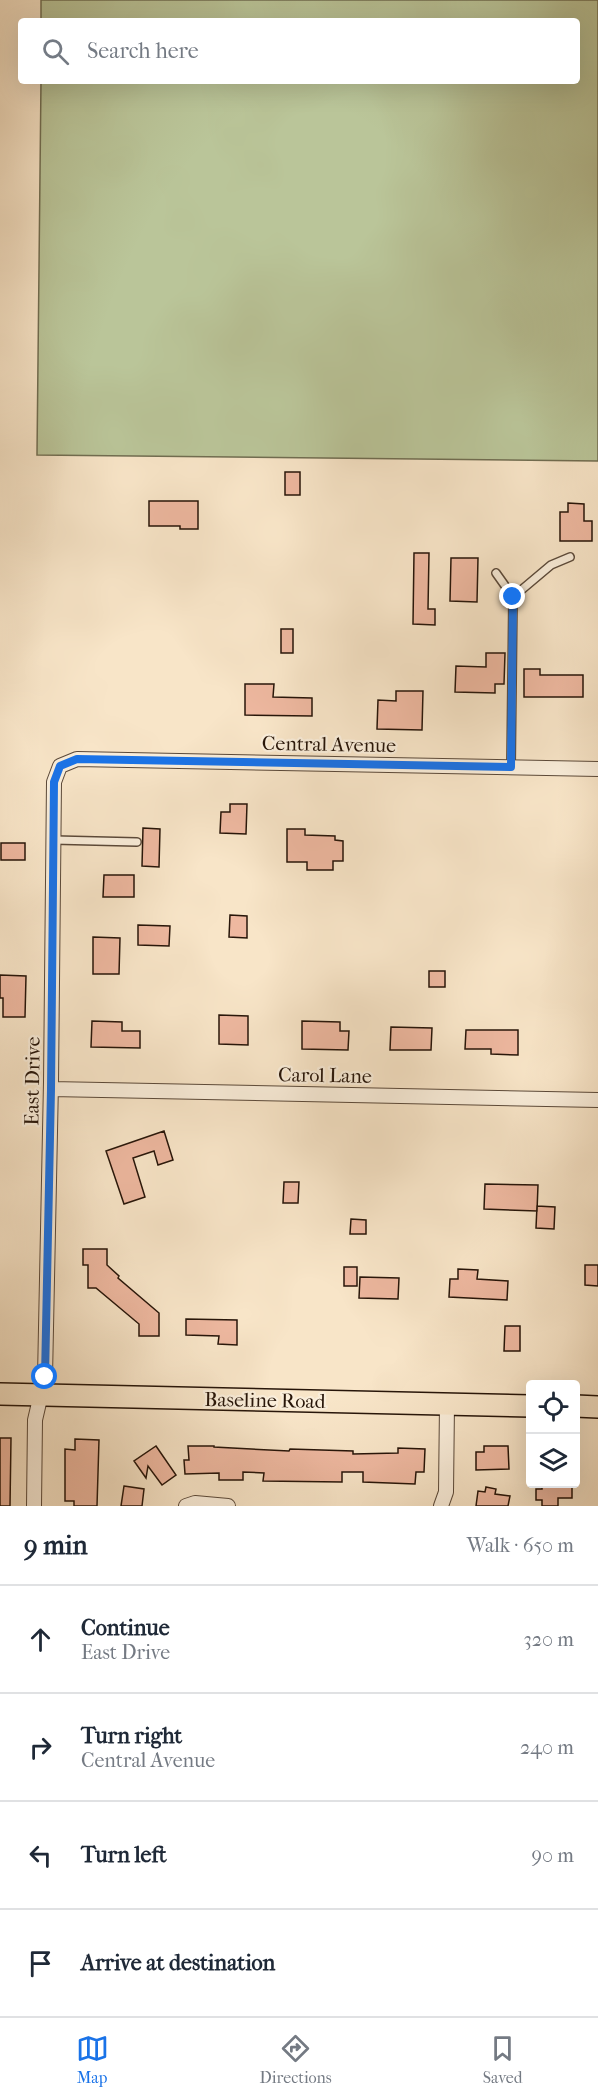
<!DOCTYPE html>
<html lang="en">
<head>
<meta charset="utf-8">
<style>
  :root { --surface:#fff; --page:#f2f2f3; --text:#1f2937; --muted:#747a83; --line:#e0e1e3; --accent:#1a73e8 }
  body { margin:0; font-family:"IM FELL French Canon",serif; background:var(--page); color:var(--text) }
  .controls { position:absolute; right:18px; bottom:18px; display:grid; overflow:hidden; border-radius:6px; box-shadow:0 6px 24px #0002 }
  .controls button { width:54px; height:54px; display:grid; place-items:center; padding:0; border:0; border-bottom:2px solid var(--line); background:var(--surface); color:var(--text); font:30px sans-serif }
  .stop { position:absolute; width:18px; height:18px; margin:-14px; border:4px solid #1a73e8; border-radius:50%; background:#fff }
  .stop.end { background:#1a73e8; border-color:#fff; box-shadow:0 2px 6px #0008 }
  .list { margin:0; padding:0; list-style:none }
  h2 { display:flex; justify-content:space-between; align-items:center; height:78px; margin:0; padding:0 24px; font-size:26px }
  h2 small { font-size:20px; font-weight:400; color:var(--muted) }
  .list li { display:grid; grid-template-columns:39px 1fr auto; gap:18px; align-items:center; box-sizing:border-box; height:108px; padding:0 24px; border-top:2px solid var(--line) }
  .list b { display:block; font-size:22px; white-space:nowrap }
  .list p { margin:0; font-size:20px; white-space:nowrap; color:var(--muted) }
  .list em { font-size:20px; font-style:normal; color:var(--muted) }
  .icon { flex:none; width:33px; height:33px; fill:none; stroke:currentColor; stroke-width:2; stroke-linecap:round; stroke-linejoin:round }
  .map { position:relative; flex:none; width:598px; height:1506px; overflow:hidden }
  .search { position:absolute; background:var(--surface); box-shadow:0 6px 24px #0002; left:18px; right:18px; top:18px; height:66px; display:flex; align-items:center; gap:15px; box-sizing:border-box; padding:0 21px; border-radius:6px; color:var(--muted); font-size:22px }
  .sheet { height:510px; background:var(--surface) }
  nav { display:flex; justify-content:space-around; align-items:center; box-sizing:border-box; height:84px; border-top:2px solid var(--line); background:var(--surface); font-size:16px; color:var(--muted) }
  nav a { display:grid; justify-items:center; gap:3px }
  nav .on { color:var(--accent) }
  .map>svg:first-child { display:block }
</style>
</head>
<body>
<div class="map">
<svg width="598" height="1506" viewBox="0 0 598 1506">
  <rect width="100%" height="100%" fill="#f8e5c8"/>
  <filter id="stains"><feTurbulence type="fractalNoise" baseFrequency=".00333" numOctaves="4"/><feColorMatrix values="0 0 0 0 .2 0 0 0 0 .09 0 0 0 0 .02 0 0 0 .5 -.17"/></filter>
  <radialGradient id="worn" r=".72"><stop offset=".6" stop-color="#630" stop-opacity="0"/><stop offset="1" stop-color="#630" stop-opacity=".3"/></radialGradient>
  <path fill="#bac599" stroke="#706d51" stroke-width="1.5" d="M 41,0 L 598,0 L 598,461 L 37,455 L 41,81 L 577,81 L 577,21 L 41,21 Z"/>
  <path fill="#eeb8a0" stroke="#271509" stroke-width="1.5" d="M 285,472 L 300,472 L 300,495 L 285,495 Z
    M 149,501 L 198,501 L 198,529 L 180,529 L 180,526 L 149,526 Z
    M 568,503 L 584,504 L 584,521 L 592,521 L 592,541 L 560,541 L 560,512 L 568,512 Z
    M 414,553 L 429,553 L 428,609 L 435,609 L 435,625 L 413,624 Z
    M 451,558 L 478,558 L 477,602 L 450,601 Z
    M 281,629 L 293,629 L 293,653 L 281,653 Z
    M 486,653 L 505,653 L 504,684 L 495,684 L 495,693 L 455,692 L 456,666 L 486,667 Z
    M 524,669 L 540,669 L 540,675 L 583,675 L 583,697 L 524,697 Z
    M 245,684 L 274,684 L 273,697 L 312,698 L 312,716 L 245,715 Z
    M 396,691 L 423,691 L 422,730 L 377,729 L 378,700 L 396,701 Z
    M 230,804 L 247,804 L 246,834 L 220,833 L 221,812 L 230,812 Z
    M 143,828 L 160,829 L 159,867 L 142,866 Z
    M 287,829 L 305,829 L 305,835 L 335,836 L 335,840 L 343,841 L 343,861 L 333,861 L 333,870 L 307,870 L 307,862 L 287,862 Z
    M 1,843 L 25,843 L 25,860 L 1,860 Z
    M 104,875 L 134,875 L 134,897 L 103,897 Z
    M 230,915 L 247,916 L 247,938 L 229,937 Z
    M 138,925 L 170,926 L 169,946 L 138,945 Z
    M 93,937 L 120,938 L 119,974 L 93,974 Z
    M 429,971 L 445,971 L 445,987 L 429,987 Z
    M 0,975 L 26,976 L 25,1017 L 3,1017 L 3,998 L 0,998 Z
    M 219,1015 L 248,1016 L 248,1045 L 219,1044 Z
    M 92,1021 L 122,1022 L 122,1031 L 140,1031 L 140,1048 L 91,1047 Z
    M 302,1021 L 340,1022 L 340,1031 L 349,1031 L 348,1050 L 302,1049 Z
    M 391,1027 L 432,1028 L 431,1050 L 390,1050 Z
    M 466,1030 L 518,1030 L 518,1055 L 491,1054 L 491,1049 L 465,1049 Z
    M 164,1131 L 173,1160 L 158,1165 L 154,1151 L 133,1158 L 145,1197 L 124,1204 L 106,1151 Z
    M 284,1182 L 299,1182 L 298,1203 L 283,1203 Z
    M 485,1184 L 538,1185 L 537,1211 L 484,1209 Z
    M 537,1206 L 555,1207 L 554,1229 L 536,1228 Z
    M 351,1219 L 366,1220 L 366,1234 L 350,1234 Z
    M 83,1249 L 107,1249 L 107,1265 L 119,1276 L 118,1278 L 159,1313 L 159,1336 L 139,1336 L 139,1324 L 96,1288 L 88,1288 L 88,1265 L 83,1265 Z
    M 585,1265 L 598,1265 L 598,1286 L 585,1285 Z
    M 344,1267 L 357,1267 L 357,1286 L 344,1286 Z
    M 458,1269 L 478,1270 L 477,1279 L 508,1281 L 507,1300 L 449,1297 L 450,1279 L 458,1279 Z
    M 360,1277 L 399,1278 L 398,1299 L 359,1298 Z
    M 186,1319 L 237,1320 L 237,1345 L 218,1344 L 219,1336 L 186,1335 Z
    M 505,1326 L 520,1326 L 520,1351 L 504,1351 Z
    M 0,1438 L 11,1438 L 10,1506 L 0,1506 Z
    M 75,1439 L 99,1440 L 97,1506 L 74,1506 L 74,1501 L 65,1501 L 65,1449 L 75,1450 Z
    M 156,1446 L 176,1475 L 162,1485 L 148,1466 L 146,1478 L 134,1461 Z
    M 188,1446 L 214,1446 L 214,1447 L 289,1451 L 290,1449 L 353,1451 L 353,1454 L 398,1453 L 398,1448 L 425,1449 L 424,1472 L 416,1472 L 415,1484 L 363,1482 L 363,1472 L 342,1472 L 342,1482 L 263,1481 L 264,1473 L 243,1472 L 243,1480 L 219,1480 L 219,1473 L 185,1474 L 184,1460 L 189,1460 Z
    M 484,1446 L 508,1446 L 509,1469 L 476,1470 L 476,1452 L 484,1452 Z
    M 542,1484 L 572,1484 L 572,1498 L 558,1498 L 558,1506 L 542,1506 L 542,1500 L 536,1500 L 536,1489 L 542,1489 Z
    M 124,1486 L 144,1489 L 142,1506 L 121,1506 Z
    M 486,1487 L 496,1489 L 495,1494 L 510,1496 L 508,1506 L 476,1506 L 478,1491 L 485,1492 Z"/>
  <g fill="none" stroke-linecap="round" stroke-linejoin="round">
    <g stroke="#5b4939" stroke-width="10">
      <path id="service" d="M 496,573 L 513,597
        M 511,767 L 513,597 L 551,565 L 570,557
        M 54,840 L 137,842"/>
    </g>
    <g stroke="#5b4939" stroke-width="16">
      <path id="minor" d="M 51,1089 L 598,1100
        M 34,1506 L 35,1420 L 45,1377 L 51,1082 L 54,782 L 60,766 L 77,759 L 598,769
        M 186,1506 L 195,1503 L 228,1506
        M 441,1506 L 446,1492 L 447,1404"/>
    </g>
    <g stroke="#271509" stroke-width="24">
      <path id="primary" d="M 0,1394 L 530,1406
        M 576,1406 L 598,1407"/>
    </g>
    <use href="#service" stroke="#faeedb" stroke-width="7"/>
    <use href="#minor" stroke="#faeedb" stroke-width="14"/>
    <use href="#primary" stroke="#f8e5c8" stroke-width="21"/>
  </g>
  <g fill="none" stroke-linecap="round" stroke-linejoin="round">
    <path stroke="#1a73e8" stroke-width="8" d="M 45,1377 L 51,1089 L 54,782 L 60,766 L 77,759 L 511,767 L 513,597"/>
  </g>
  <g text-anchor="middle" stroke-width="4.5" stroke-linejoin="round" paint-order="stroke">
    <g font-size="20" fill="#271509" stroke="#faeedb">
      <text transform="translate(329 744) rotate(1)" y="7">Central Avenue</text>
      <text transform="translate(325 1075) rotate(1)" y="7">Carol Lane</text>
      <text transform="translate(32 1081) rotate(-89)" y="7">East Drive</text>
      <text transform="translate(265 1400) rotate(1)" y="7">Baseline Road</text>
    </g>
  </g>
  <rect width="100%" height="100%" filter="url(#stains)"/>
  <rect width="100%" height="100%" fill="url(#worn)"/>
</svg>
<div class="controls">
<button><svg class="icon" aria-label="locate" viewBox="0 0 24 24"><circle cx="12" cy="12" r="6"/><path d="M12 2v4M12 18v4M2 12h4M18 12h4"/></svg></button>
<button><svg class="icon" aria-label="layers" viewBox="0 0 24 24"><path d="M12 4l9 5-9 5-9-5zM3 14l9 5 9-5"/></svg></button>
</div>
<div class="stop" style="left:45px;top:1377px"></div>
<div class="stop end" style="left:513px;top:597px"></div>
<div class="search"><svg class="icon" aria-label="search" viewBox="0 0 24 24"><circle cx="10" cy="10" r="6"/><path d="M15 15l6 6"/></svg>Search here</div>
</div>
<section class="sheet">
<h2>9 min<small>Walk · 650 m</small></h2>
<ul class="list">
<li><svg class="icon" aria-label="ahead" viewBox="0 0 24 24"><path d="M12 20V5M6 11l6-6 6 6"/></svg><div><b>Continue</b><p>East Drive</p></div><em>320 m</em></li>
<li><svg class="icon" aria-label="right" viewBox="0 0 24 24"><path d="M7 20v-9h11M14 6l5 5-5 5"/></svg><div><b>Turn right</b><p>Central Avenue</p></div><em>240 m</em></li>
<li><svg class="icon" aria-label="left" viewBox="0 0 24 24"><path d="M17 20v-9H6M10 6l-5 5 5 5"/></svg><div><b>Turn left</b></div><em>90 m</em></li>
<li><svg class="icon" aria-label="arrive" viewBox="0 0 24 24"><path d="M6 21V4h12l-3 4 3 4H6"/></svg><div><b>Arrive at destination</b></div></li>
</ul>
</section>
<nav>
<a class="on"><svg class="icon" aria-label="map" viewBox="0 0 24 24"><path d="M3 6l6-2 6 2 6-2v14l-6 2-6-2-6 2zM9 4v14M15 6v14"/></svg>Map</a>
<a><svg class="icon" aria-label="directions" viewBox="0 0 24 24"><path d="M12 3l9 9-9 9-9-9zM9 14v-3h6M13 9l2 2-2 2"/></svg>Directions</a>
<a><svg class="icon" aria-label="saved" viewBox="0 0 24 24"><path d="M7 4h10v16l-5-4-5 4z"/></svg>Saved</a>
</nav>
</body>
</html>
